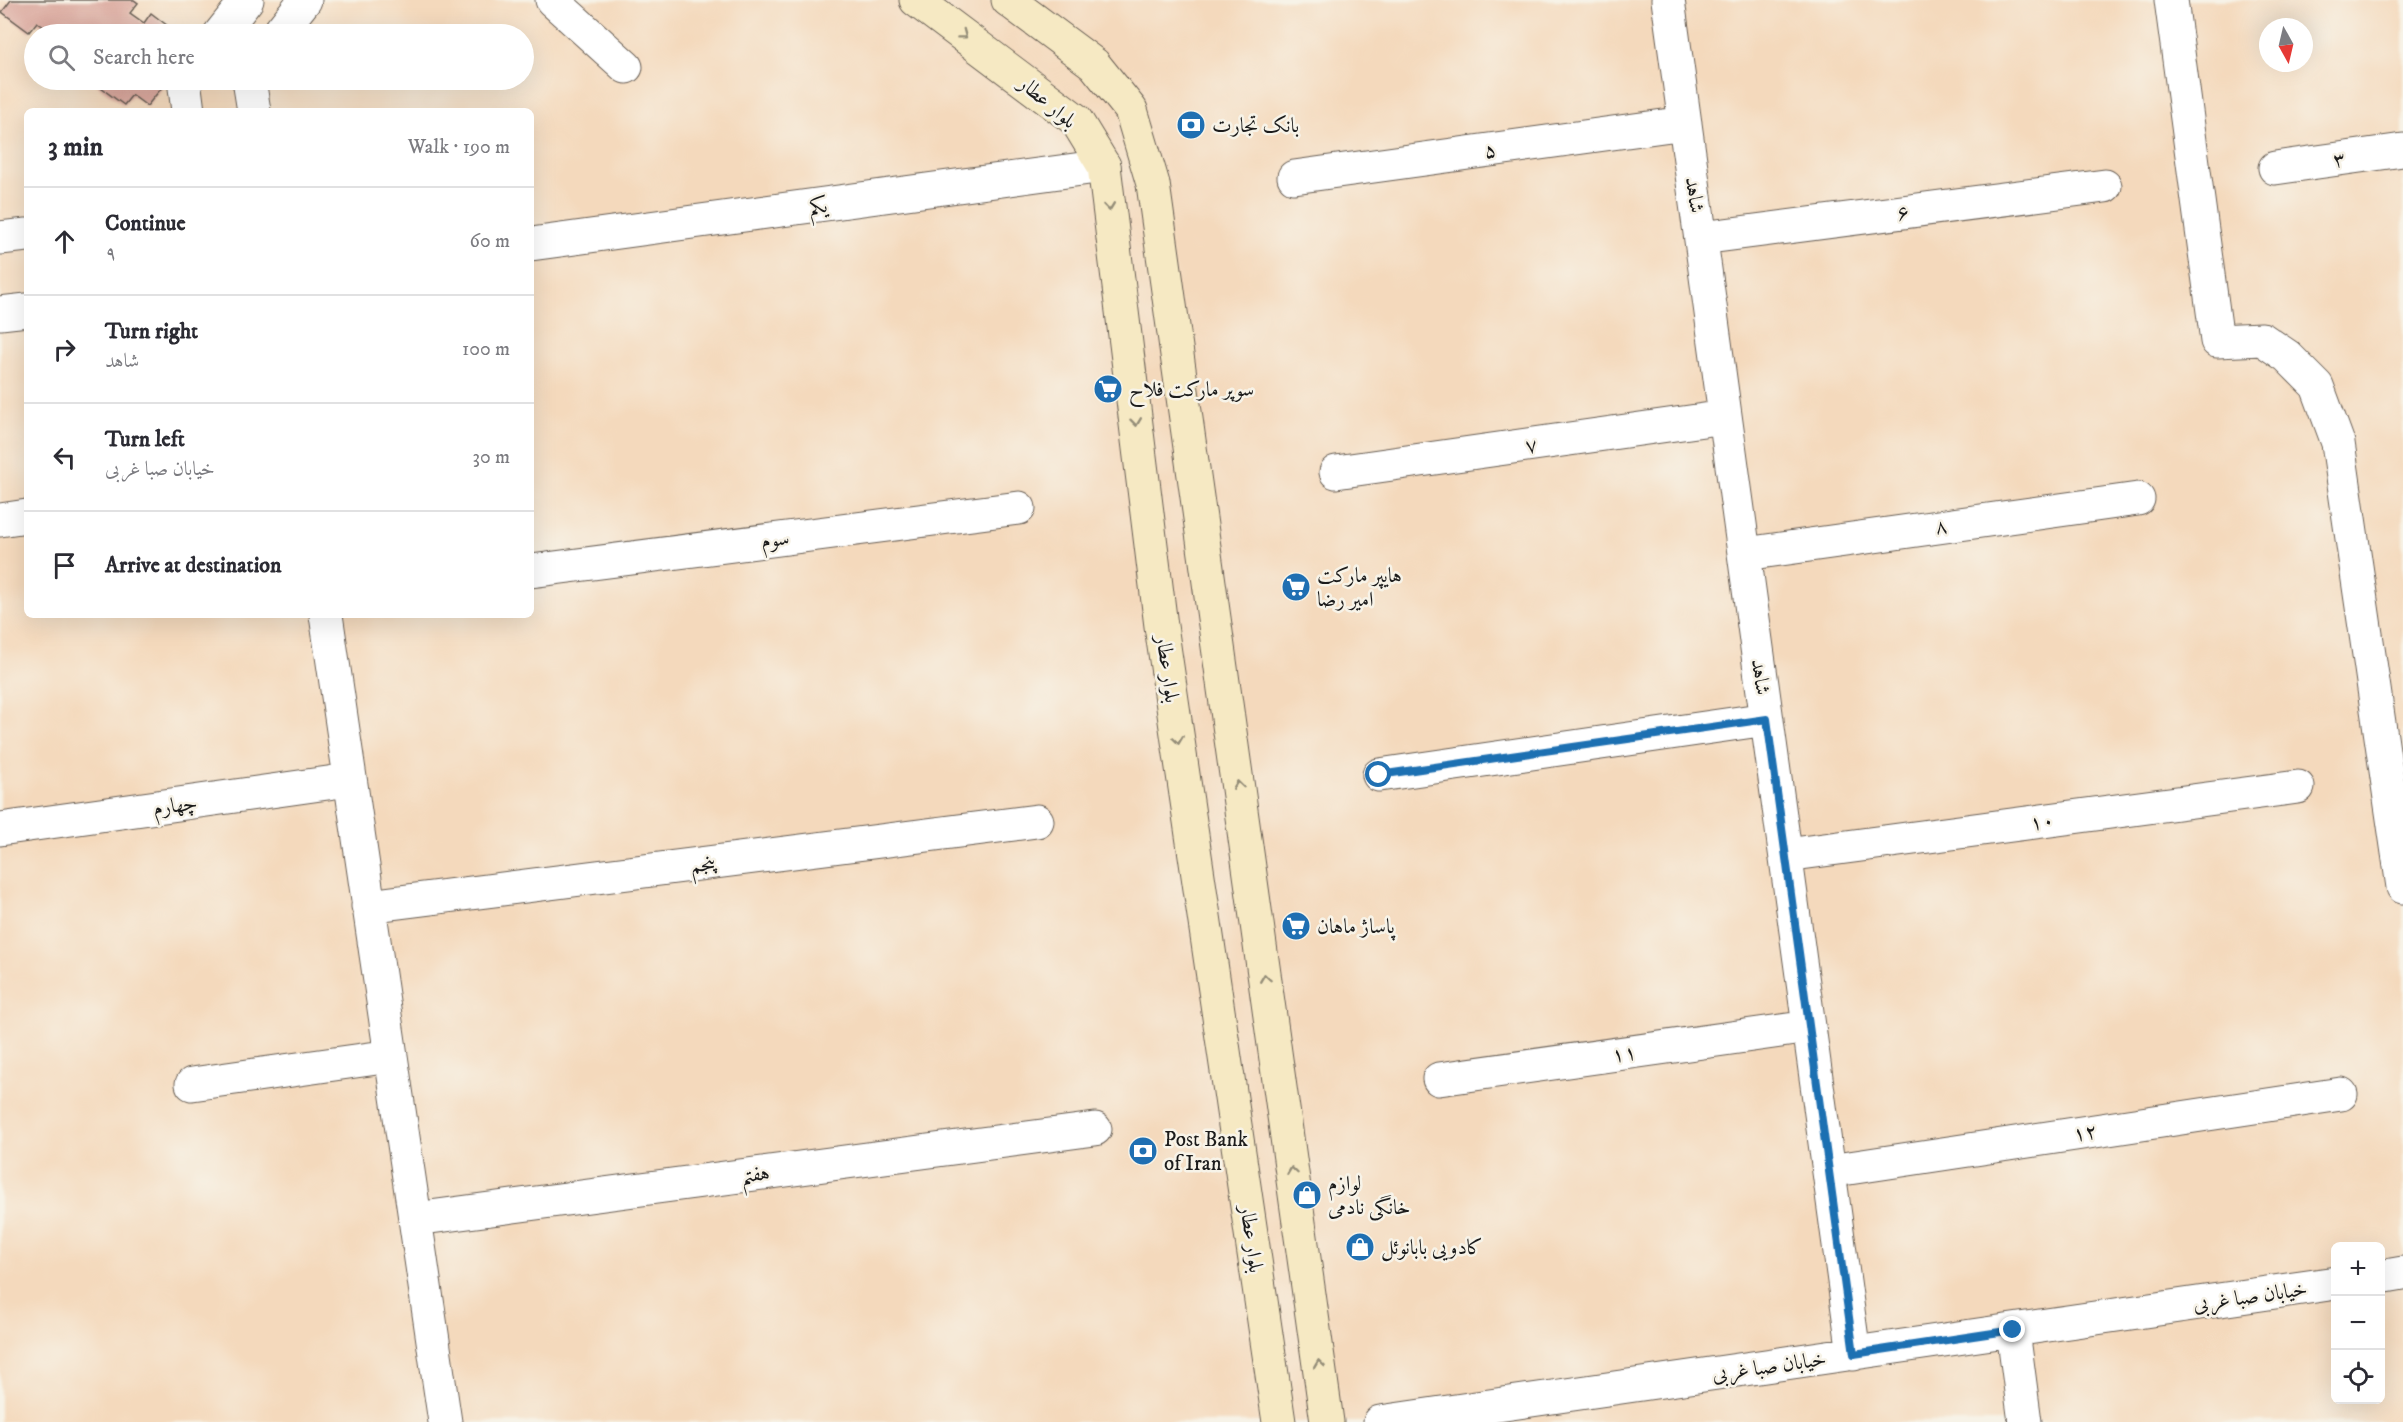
<!DOCTYPE html>
<html lang="en">
<head>
<meta charset="utf-8">
<style>
  :root { --surface:#fff; --page:#f7f7f7; --text:#2b2b33; --muted:#7c7c81; --line:#e1e1e2 }
  body { margin:0; font-family:"IM FELL DW Pica",Amiri,serif; background:var(--page); color:var(--text) }
  .controls { position:absolute; right:18px; bottom:18px; display:grid; overflow:hidden; border-radius:9px; box-shadow:0 6px 24px #0002 }
  .controls button { width:54px; height:54px; display:grid; place-items:center; padding:0; border:0; border-bottom:2px solid var(--line); background:var(--surface); color:var(--text); font:30px sans-serif }
  .compass { position:absolute; left:2259px; top:18px; width:54px; height:54px; border-radius:50%; background:var(--surface); box-shadow:0 6px 24px #0002; rotate:172deg }
  .stop { position:absolute; width:18px; height:18px; margin:-14px; border:4px solid #1f6fb2; border-radius:50%; background:#fff }
  .stop.end { background:#1f6fb2; border-color:#fff; box-shadow:0 2px 6px #0008 }
  .list { margin:0; padding:0; list-style:none }
  h2 { display:flex; justify-content:space-between; align-items:center; height:78px; margin:0; padding:0 24px; font-size:26px }
  h2 small { font-size:20px; font-weight:400; color:var(--muted) }
  .list li { display:grid; grid-template-columns:39px 1fr auto; gap:18px; align-items:center; box-sizing:border-box; height:108px; padding:0 24px; border-top:2px solid var(--line) }
  .list b { display:block; font-size:22px; white-space:nowrap }
  .list p { margin:0; font-size:20px; white-space:nowrap; color:var(--muted) }
  .list em { font-size:20px; font-style:normal; color:var(--muted) }
  .icon { flex:none; width:33px; height:33px; fill:none; stroke:currentColor; stroke-width:2; stroke-linecap:round; stroke-linejoin:round }
  .map { position:relative; flex:none; width:2403px; height:1422px; overflow:hidden }
  .search { position:absolute; background:var(--surface); box-shadow:0 6px 24px #0002; left:24px; top:24px; width:510px; height:66px; display:flex; align-items:center; gap:15px; box-sizing:border-box; padding:0 21px; border-radius:33px; color:var(--muted); font-size:22px }
  .panel { position:absolute; background:var(--surface); box-shadow:0 6px 24px #0002; left:24px; top:108px; width:510px; height:510px; border-radius:9px }
  .map>svg:first-child { display:block }
</style>
</head>
<body>
<div class="map">
<svg width="2403" height="1422" viewBox="0 0 2403 1422">
  <rect width="100%" height="100%" fill="#f7f3e8"/>
  <filter id="ink" filterUnits="userSpaceOnUse"><feTurbulence type="fractalNoise" baseFrequency=".0167" numOctaves="2"/><feDisplacementMap in="SourceGraphic" scale="12" xChannelSelector="R" yChannelSelector="G"/><feConvolveMatrix kernelMatrix="1 2 1 2 8 2 1 2 1" color-interpolation-filters="sRGB"/></filter>
  <filter id="wash" filterUnits="userSpaceOnUse"><feTurbulence type="fractalNoise" baseFrequency=".008" numOctaves="4" result="noise"/><feDisplacementMap in="SourceGraphic" scale="24" xChannelSelector="R" yChannelSelector="G"/><feGaussianBlur stdDeviation="1.35" result="paint"/><feColorMatrix in="noise" values="0 0 0 0 0 0 0 0 0 0 0 0 0 0 0 0 0 1.4 0 .05"/><feComposite in="paint" operator="in"/></filter>
  <g filter="url(#wash)">
    <rect width="100%" height="100%" fill="#f4d9bc"/>
    <g id="blocks">
      <path fill="#d9a49a" d="M 11,0 L 134,0 L 138,3 L 130,13 L 144,23 L 151,13 L 177,33 L 53,34 L 37,22 L 29,32 L 2,12 Z
        M 101,80 L 168,80 L 147,106 L 132,95 L 124,105 L 97,85 Z"/>
    </g>
  </g>
  <g filter="url(#ink)">
    <use href="#blocks" fill-opacity="0" stroke="#685e54" stroke-width="1.5"/>
    <g fill="none" stroke-linecap="round" stroke-linejoin="round">
      <g stroke="#685e54" stroke-width="35">
        <path id="street" d="M 552,0 L 626,67
          M 1668,0 L 1854,1354
          M 2171,0 L 2217,341 L 2262,339 L 2287,356 L 2317,386 L 2338,443 L 2403,887
          M 220,34 L 247,0
          M 278,34 L 305,0
          M 184,80 L 188,111
          M 249,80 L 254,111
          M 2275,168 L 2403,150
          M 1294,177 L 1685,123
          M 0,238 L 27,235
          M 1701,238 L 2105,186
          M 531,244 L 1104,166
          M 0,313 L 27,310
          M 1336,472 L 1725,417
          M 0,520 L 27,516
          M 1745,554 L 2138,499
          M 531,571 L 1019,508
          M 326,615 L 445,1422
          M 1379,775 L 1767,719
          M 0,829 L 349,780
          M 1786,855 L 2298,787
          M 368,906 L 1037,821
          M 1439,1079 L 1809,1027
          M 192,1084 L 391,1056
          M 1829,1171 L 2341,1094
          M 415,1219 L 1095,1129
          M 2380,1277 L 2403,1273
          M 2013,1331 L 2025,1422
          M 1380,1422 L 2336,1283"/>
      </g>
      <g stroke="#685e54" stroke-width="35">
        <path id="secondary" d="M 916,0 L 1076,120 L 1104,166 L 1161,626 L 1279,1422
          M 1008,0 L 1094,64 L 1131,110 L 1153,184 L 1327,1422"/>
      </g>
      <use href="#street" stroke="#fff" stroke-width="33"/>
      <use href="#secondary" stroke="#f6e9c3" stroke-width="33"/>
    </g>
    <defs><path id="oneway-chevron" d="M-2-3.5L2.5 0L-2 3.5" fill="none" stroke-width="1.6" stroke-linecap="round" stroke-linejoin="round" transform="scale(1.5)"/></defs>
    <g stroke="#948d78">
      <use href="#oneway-chevron" transform="translate(963 35) rotate(37)"/>
      <use href="#oneway-chevron" transform="translate(1109 207) rotate(83)"/>
      <use href="#oneway-chevron" transform="translate(1136 422) rotate(83)"/>
      <use href="#oneway-chevron" transform="translate(1178 740) rotate(82)"/>
      <use href="#oneway-chevron" transform="translate(1238 785) rotate(-98)"/>
      <use href="#oneway-chevron" transform="translate(1265 978) rotate(-98)"/>
      <use href="#oneway-chevron" transform="translate(1292 1171) rotate(-98)"/>
      <use href="#oneway-chevron" transform="translate(1319 1364) rotate(-98)"/>
    </g>
  </g>
  <g fill="none" stroke-linecap="round" stroke-linejoin="round" filter="url(#ink)">
    <path stroke="#1f6fb2" stroke-width="8" d="M 1379,775 L 1767,719 L 1854,1354 L 2013,1330"/>
  </g>
  <defs>
    <g id="bank-disc" transform="scale(1.5)"><circle r="9.5" fill="#1f6fb2" stroke="#f7f3e8"/><path d="M-6-4H6V4H-6ZM0-2.3a2.3 2.3 0 1 0 0 4.6a2.3 2.3 0 1 0 0-4.6Z" fill="#fff"/></g>
    <g id="supermarket-disc" transform="scale(1.5)"><circle r="9.5" fill="#1f6fb2" stroke="#f7f3e8"/><path d="M-6-5.5h2.5l.6 2H6L4.5 2H-2.5L-4.4-4H-6ZM-1.5 3.2a1.3 1.3 0 1 0 .1 0ZM3 3.2a1.3 1.3 0 1 0 .1 0Z" fill="#fff"/></g>
    <g id="shop-disc" transform="scale(1.5)"><circle r="9.5" fill="#1f6fb2" stroke="#f7f3e8"/><path d="M-5-2.5h2.3a2.7 3.5 0 0 1 5.4 0H5L5.5 6h-11ZM-1.5-2.5h3a1.5 2.3 0 0 0-3 0Z" fill="#fff"/></g>
  </defs>
  <g fill-rule="evenodd">
    <use href="#bank-disc" x="1191" y="125"/>
    <use href="#supermarket-disc" x="1108" y="389"/>
    <use href="#supermarket-disc" x="1296" y="587"/>
    <use href="#supermarket-disc" x="1296" y="926"/>
    <use href="#bank-disc" x="1143" y="1151"/>
    <use href="#shop-disc" x="1307" y="1195"/>
    <use href="#shop-disc" x="1360" y="1247"/>
  </g>
  <g text-anchor="middle" stroke-width="5" stroke-linejoin="round" paint-order="stroke">
    <g font-size="21" fill="#1c1c1c" stroke="#f7f3e8">
      <text transform="translate(1048 102) rotate(40)" y="7">بلوار عطار</text>
      <text transform="translate(1490 150) rotate(-8)" y="7">۵</text>
      <text transform="translate(2339 159) rotate(-8)" y="7">۳</text>
      <text transform="translate(1695 195) rotate(82)" y="7">شاهد</text>
      <text transform="translate(818 206) rotate(-8)" y="7">یکم</text>
      <text transform="translate(1903 212) rotate(-7)" y="7">۶</text>
      <text transform="translate(1531 445) rotate(-8)" y="7">۷</text>
      <text transform="translate(1941 526) rotate(-8)" y="7">۸</text>
      <text transform="translate(775 539) rotate(-7)" y="7">سوم</text>
      <text transform="translate(1168 669) rotate(82)" y="7">بلوار عطار</text>
      <text transform="translate(1761 677) rotate(82)" y="7">شاهد</text>
      <text transform="translate(175 805) rotate(-8)" y="7">چهارم</text>
      <text transform="translate(2042 821) rotate(-8)" y="7">۱۰</text>
      <text transform="translate(703 864) rotate(-7)" y="7">پنجم</text>
      <text transform="translate(1624 1053) rotate(-8)" y="7">۱۱</text>
      <text transform="translate(2085 1132) rotate(-9)" y="7">۱۲</text>
      <text transform="translate(755 1174) rotate(-8)" y="7">هفتم</text>
      <text transform="translate(1252 1239) rotate(82)" y="7">بلوار عطار</text>
      <text transform="translate(2250 1296) rotate(-8)" y="7">خیابان صبا غربی</text>
      <text transform="translate(1769 1366) rotate(-8)" y="7">خیابان صبا غربی</text>
    </g>
    <g font-size="21" fill="#1c1c1c" stroke="#f7f3e8" text-anchor="start">
      <text x="1212" y="132">بانک تجارت</text>
      <text x="1129" y="396">سوپر مارکت فلاح</text>
      <text x="1317" y="582">هایپر مارکت<tspan x="1317" dy="24">امیر رضا</tspan></text>
      <text x="1317" y="933">پاساژ ماهان</text>
      <text x="1164" y="1146">Post Bank<tspan x="1164" dy="24">of Iran</tspan></text>
      <text x="1328" y="1190">لوازم<tspan x="1328" dy="24">خانگی نادمی</tspan></text>
      <text x="1381" y="1254">کادویی بابانوئل</text>
    </g>
  </g>
</svg>
<div class="controls">
<button>+</button>
<button>−</button>
<button><svg class="icon" aria-label="locate" viewBox="0 0 24 24"><circle cx="12" cy="12" r="6"/><path d="M12 2v4M12 18v4M2 12h4M18 12h4"/></svg></button>
</div>
<svg class="compass" viewBox="-18 -18 36 36"><path d="M0-13l5 13h-10z" fill="#e53935"/><path d="M0 13l5-13h-10z" fill="#7c7c81"/></svg>
<div class="stop" style="left:1379px;top:775px"></div>
<div class="stop end" style="left:2013px;top:1330px"></div>
<div class="search"><svg class="icon" aria-label="search" viewBox="0 0 24 24"><circle cx="10" cy="10" r="6"/><path d="M15 15l6 6"/></svg>Search here</div>
<section class="panel">
<h2>3 min<small>Walk · 190 m</small></h2>
<ul class="list">
<li><svg class="icon" aria-label="ahead" viewBox="0 0 24 24"><path d="M12 20V5M6 11l6-6 6 6"/></svg><div><b>Continue</b><p>۹</p></div><em>60 m</em></li>
<li><svg class="icon" aria-label="right" viewBox="0 0 24 24"><path d="M7 20v-9h11M14 6l5 5-5 5"/></svg><div><b>Turn right</b><p>شاهد</p></div><em>100 m</em></li>
<li><svg class="icon" aria-label="left" viewBox="0 0 24 24"><path d="M17 20v-9H6M10 6l-5 5 5 5"/></svg><div><b>Turn left</b><p>خیابان صبا غربی</p></div><em>30 m</em></li>
<li><svg class="icon" aria-label="arrive" viewBox="0 0 24 24"><path d="M6 21V4h12l-3 4 3 4H6"/></svg><div><b>Arrive at destination</b></div></li>
</ul>
</section>
</div>
</body>
</html>
